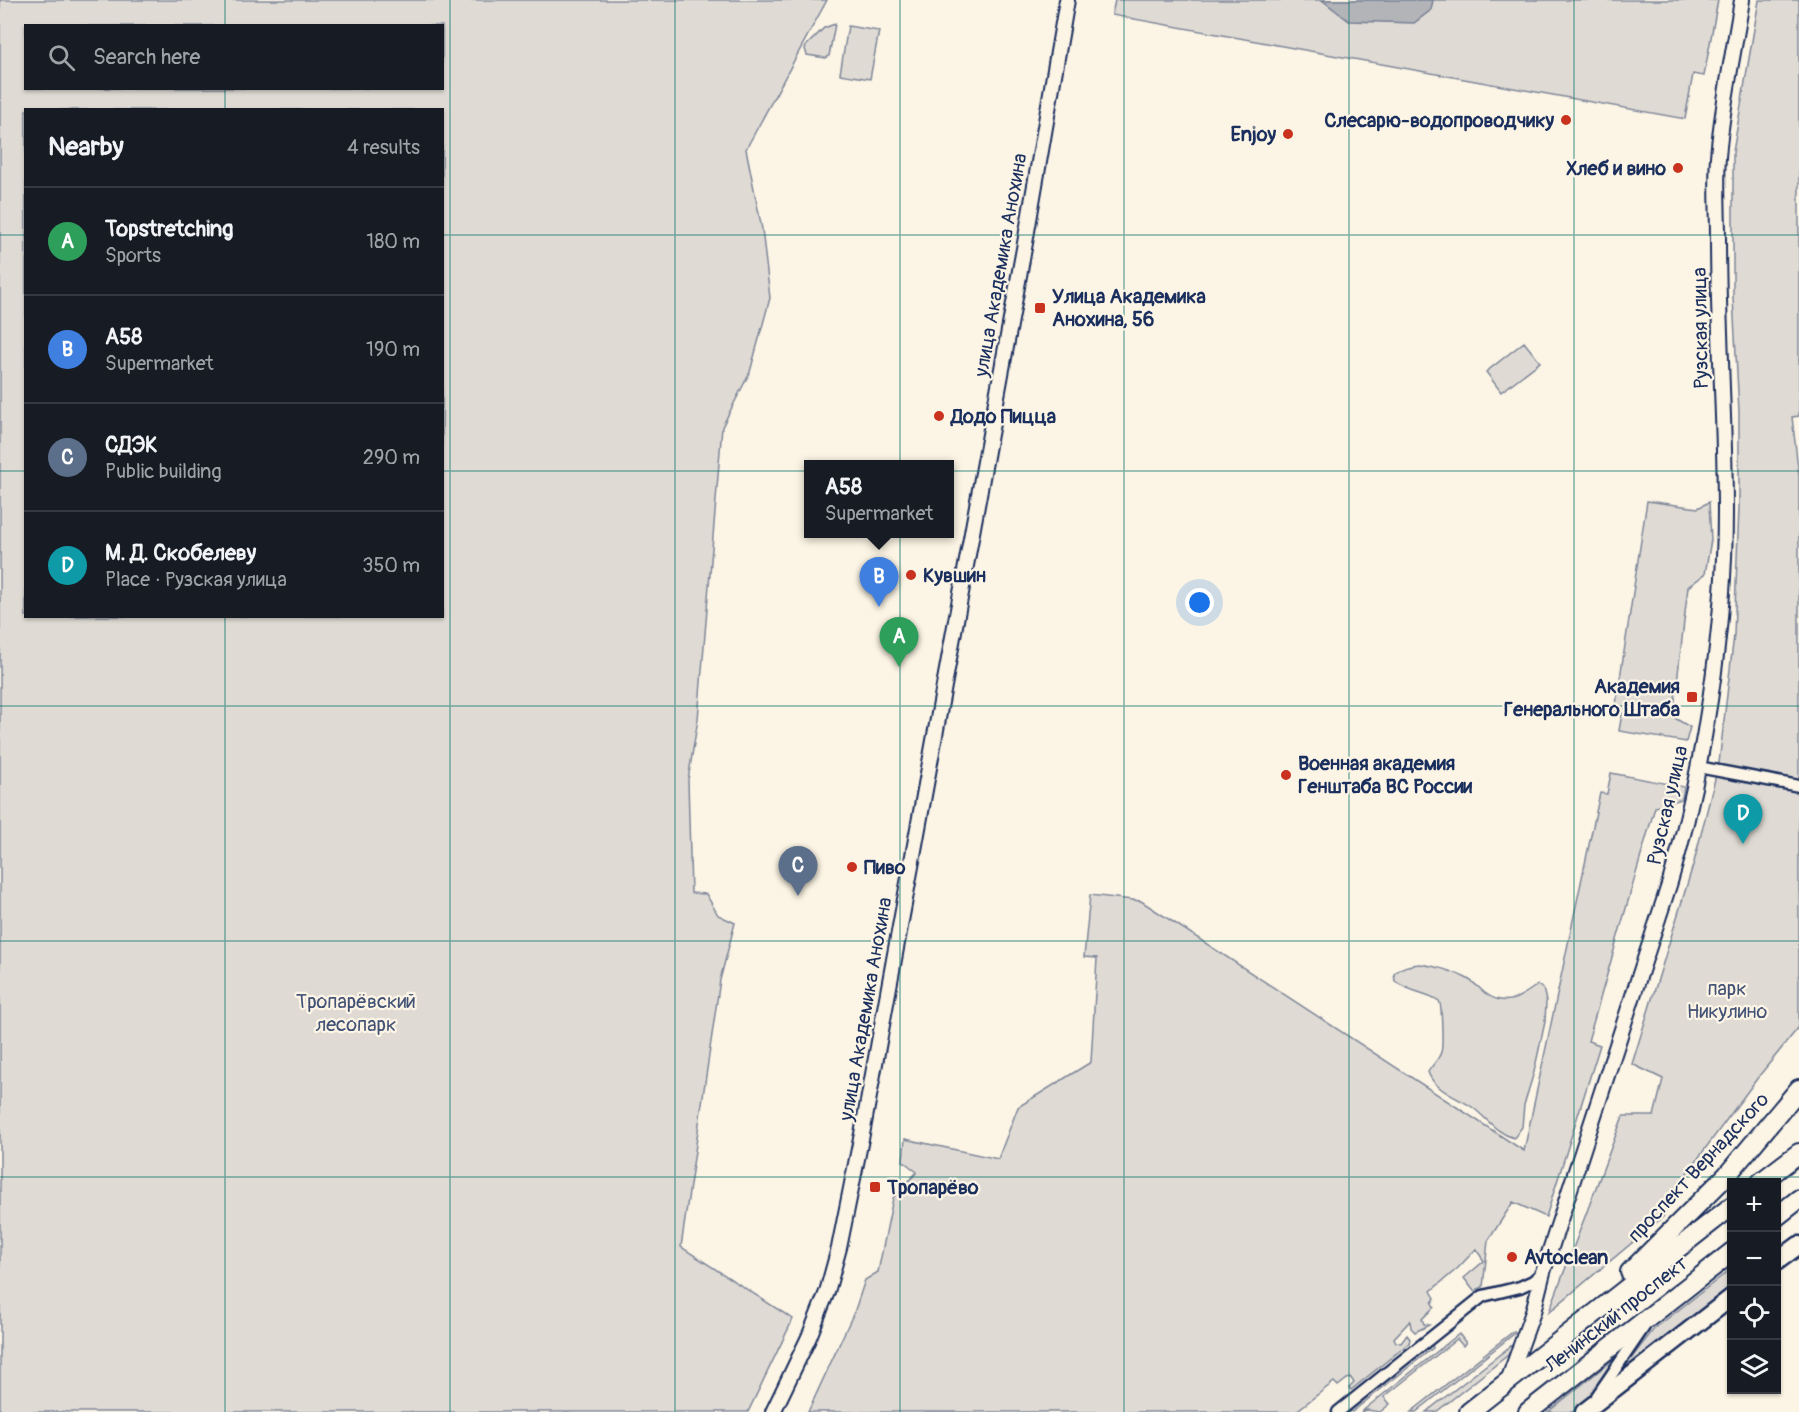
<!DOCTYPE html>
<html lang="en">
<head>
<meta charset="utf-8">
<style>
  :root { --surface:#171b24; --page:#242831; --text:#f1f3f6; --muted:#9ea1a6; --line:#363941; --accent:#0b8043 }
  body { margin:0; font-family:Pangolin,sans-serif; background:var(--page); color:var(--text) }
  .controls { position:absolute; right:18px; bottom:18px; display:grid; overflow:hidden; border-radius:0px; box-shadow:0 2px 4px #0004 }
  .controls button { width:54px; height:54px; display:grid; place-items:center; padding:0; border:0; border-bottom:2px solid var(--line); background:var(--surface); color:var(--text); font:30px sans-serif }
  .you { position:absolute; left:1200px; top:603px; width:21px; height:21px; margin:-15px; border:4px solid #fff; border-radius:50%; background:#1a73e8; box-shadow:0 0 0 9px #1a73e833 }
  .badge { display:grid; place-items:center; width:39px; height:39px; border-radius:50%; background:var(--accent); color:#fff; font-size:20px; font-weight:700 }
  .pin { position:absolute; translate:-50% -50px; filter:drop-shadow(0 2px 3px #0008) }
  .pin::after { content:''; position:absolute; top:32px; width:21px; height:18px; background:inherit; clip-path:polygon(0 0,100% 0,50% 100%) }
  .popup { position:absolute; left:804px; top:460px; width:150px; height:78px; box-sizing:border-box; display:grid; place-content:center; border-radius:0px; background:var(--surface); filter:drop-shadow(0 2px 4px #0005); font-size:20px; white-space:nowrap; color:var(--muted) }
  .popup b { font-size:22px; color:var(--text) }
  .popup::after { content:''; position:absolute; left:50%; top:100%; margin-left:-12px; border:12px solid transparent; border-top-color:var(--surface) }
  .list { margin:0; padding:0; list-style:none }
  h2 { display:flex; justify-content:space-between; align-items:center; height:78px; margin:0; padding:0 24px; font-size:26px }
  h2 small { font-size:20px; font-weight:400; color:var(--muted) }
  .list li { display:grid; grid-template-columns:39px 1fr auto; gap:18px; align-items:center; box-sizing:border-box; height:108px; padding:0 24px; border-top:2px solid var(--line) }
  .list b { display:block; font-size:22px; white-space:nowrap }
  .list p { margin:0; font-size:20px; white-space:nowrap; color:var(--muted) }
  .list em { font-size:20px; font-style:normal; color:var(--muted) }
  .icon { flex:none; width:33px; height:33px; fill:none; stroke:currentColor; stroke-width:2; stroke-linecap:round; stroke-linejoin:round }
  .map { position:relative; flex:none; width:1799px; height:1412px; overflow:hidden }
  .search { position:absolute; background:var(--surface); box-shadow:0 2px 4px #0004; left:24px; top:24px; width:420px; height:66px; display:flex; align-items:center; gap:15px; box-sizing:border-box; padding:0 21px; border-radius:0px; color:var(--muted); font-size:22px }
  .panel { position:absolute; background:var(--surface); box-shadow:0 2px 4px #0004; left:24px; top:108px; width:420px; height:510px; border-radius:0px }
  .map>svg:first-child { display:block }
</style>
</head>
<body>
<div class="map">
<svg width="1799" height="1412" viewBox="0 0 1799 1412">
  <rect width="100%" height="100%" fill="#fcf5e5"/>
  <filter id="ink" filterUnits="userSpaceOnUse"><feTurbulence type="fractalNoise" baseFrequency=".0167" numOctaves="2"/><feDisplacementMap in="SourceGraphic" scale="12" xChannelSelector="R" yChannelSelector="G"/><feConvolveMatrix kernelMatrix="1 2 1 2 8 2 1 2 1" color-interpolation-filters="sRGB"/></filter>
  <g filter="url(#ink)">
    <path fill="#dfdbd4" stroke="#7d8599" stroke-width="1.5" fill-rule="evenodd" d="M 0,0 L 827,0 L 746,149 L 762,229 L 770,298 L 750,372 L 722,427 L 698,719 L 688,780 L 691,893 L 706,894 L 718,915 L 735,923 L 720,980 L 681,1247 L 793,1319 L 748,1412 L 0,1412 ZM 26,26 L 442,26 L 442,88 L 26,88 ZM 26,110 L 442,110 L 442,616 L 26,616 Z
      M 1115,0 L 1718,0 L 1704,76 L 1693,74 L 1685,119 L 1112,15 Z
      M 1759,0 L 1799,0 L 1799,416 L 1792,417 L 1799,476 L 1799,1027 L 1759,1076 L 1673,1192 L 1663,1217 L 1549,1312 L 1623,1116 L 1654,1116 L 1663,1079 L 1632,1064 L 1694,862 L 1719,763 L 1734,635 L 1739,508 L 1739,411 L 1733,298 L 1733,152 Z
      M 835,24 L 829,56 L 826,58 L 807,55 L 805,49 L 806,46 L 824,28 Z
      M 848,26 L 879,31 L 870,79 L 840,74 Z
      M 1524,342 L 1540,362 L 1501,392 L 1486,372 Z
      M 1647,501 L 1698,508 L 1709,502 L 1711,540 L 1705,574 L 1688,587 L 1673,717 L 1690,727 L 1686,742 L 1619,731 L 1622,713 L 1615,711 Z
      M 1611,773 L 1684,787 L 1682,799 L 1655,807 L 1588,1041 L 1600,1045 L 1546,1217 L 1513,1202 L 1488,1241 L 1483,1287 L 1474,1291 L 1464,1278 L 1484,1261 L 1476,1249 L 1458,1268 L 1431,1291 L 1435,1298 L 1432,1303 L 1434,1307 L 1422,1319 L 1424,1324 L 1429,1325 L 1415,1332 L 1411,1328 L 1410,1321 L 1394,1338 L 1396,1342 L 1401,1343 L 1407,1335 L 1410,1339 L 1409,1343 L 1351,1390 L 1349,1388 L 1354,1383 L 1351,1378 L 1347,1379 L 1338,1386 L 1334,1382 L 1295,1412 L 808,1412 L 855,1310 L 865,1280 L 878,1272 L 893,1198 L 917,1172 L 903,1161 L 905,1139 L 998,1159 L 1018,1107 L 1091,1062 L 1097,958 L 1084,957 L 1090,895 L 1141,901 L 1524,1151 L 1600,793 L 1607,794 Z
      M 1420,964 C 1437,967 1451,970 1466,978 C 1474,982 1479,988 1485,993 C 1505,1008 1520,998 1537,985 L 1543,988 L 1546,1001 L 1545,1022 L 1534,1072 L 1524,1105 L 1522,1127 L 1514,1138 C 1496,1133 1487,1118 1472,1107 C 1462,1100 1449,1096 1439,1087 C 1434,1083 1430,1078 1428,1072 C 1432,1065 1439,1060 1441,1052 C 1443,1047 1442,1004 1439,1001 C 1429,993 1408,992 1395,981 L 1394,974 C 1402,966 1410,965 1420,964 Z
      M 1731,1269 L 1731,1291 L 1609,1387 L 1654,1329 Z
      M 1514,1331 L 1515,1333 L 1416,1412 L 1411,1412 Z
      M 1459,1334 L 1466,1343 L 1463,1346 L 1457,1339 L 1384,1397 L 1390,1404 L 1380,1412 L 1367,1410 L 1361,1412 Z
      M 1517,1341 L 1508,1355 L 1436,1412 L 1426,1412 Z
      M 1432,1343 L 1433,1348 L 1352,1412 L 1348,1411 Z
      M 1615,1358 L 1617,1360 L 1587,1399 L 1573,1412 L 1548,1412 Z"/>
    <path fill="#b2b4b8" stroke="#767f94" stroke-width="1.5" d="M 1322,0 L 1433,0 L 1431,10 L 1414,23 L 1349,21 Z"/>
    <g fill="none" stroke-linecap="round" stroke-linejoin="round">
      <g stroke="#1b2f5e" stroke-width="15">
        <path id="minor" d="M 1698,767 L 1799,786
          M 1597,1396 L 1644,1327
          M 1338,1412 L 1483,1296 L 1520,1287 L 1533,1281 L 1543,1272"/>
      </g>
      <g stroke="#1b2f5e" stroke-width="18">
        <path id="tertiary" d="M 1508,1381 L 1533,1312 L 1543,1272 L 1670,882 C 1704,768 1725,630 1725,511 C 1725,420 1718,329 1718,238 C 1718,212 1716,184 1718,157 C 1722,104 1734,52 1742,0
          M 773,1412 L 809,1337 L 827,1292 L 839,1248 L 863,1129 L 1025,243 L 1067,0"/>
      </g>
      <g stroke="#1b2f5e" stroke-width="21">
        <path id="secondary" d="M 1776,1262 L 1799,1245
          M 1584,1412 L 1732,1297"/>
      </g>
      <g stroke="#1b2f5e" stroke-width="22">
        <path id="primary" d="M 1761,1182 L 1799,1153
          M 1776,1217 L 1799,1199
          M 1630,1272 L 1727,1175 L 1799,1089
          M 1469,1412 L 1732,1206
          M 1528,1412 L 1732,1252"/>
      </g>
      <use href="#minor" stroke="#fcf5e5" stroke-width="10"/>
      <use href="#tertiary" stroke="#fcf5e5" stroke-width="14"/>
      <use href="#secondary" stroke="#fcf5e5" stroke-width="16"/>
      <use href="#primary" stroke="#fcf5e5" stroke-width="18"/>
    </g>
  </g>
  <path fill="none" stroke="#0f766e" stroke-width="1.5" stroke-opacity="0.55" d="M 225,0 L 225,26M 450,0 L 450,1412M 675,0 L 675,1412M 900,0 L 900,1412M 1124,0 L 1124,1412M 1349,0 L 1349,1412M 1574,0 L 1574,1412M 225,88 L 225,110M 0,235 L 26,235M 442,235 L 1799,235M 0,471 L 26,471M 442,471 L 1799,471M 225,616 L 225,1412M 0,706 L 1799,706M 0,941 L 1799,941M 0,1177 L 1799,1177"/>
  <g fill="#c8321e" stroke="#fcf5e5" stroke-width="2">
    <circle cx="1566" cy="120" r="6"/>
    <circle cx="1288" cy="134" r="6"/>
    <circle cx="1678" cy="168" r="6"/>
    <rect x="1034" y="302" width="12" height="12" rx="3"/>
    <circle cx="939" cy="416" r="6"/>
    <circle cx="911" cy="575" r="6"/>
    <rect x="1686" y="691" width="12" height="12" rx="3"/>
    <circle cx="1286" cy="775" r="6"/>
    <circle cx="852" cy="867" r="6"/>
    <rect x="869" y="1181" width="12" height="12" rx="3"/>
    <circle cx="1512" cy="1257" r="6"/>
  </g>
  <g text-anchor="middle" stroke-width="4.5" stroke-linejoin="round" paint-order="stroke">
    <g font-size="20" font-weight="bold" fill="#1b2f5e" stroke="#fcf5e5" text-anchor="start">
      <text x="1554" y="127" text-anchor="end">Слесарю-водопроводчику</text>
      <text x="1276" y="141" text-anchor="end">Enjoy</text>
      <text x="1666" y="175" text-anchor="end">Хлеб и вино</text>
      <text x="1052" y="303">Улица Академика<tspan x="1052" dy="23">Анохина, 56</tspan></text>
      <text x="951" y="423">Додо Пицца</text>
      <text x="923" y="582">Кувшин</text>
      <text x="1680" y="693" text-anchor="end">Академия<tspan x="1680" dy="23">Генерального Штаба</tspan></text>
      <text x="1298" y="770">Военная академия<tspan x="1298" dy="23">Генштаба ВС России</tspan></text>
      <text x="864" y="874">Пиво</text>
      <text x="887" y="1194">Тропарёво</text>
      <text x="1524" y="1264">Avtoclean</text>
    </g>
    <g font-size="20" fill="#1b2f5e" stroke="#fcf5e5">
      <text transform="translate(1000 265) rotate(-80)" y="7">улица Академика Анохина</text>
      <text transform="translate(1700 328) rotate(-91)" y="7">Рузская улица</text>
      <text transform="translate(1667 805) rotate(-77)" y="7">Рузская улица</text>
      <text transform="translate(865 1009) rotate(-80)" y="7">улица Академика Анохина</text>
      <text transform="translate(1698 1167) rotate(-47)" y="7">проспект Вернадского</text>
      <text transform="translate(1616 1314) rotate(-38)" y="7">Ленинский проспект</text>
    </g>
    <g font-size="20" fill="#425176" stroke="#fcf5e5">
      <text x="1727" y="995">парк<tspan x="1727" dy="23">Никулино</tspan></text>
      <text x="356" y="1008">Тропарёвский<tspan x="356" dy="23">лесопарк</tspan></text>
    </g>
  </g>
</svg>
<div class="controls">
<button>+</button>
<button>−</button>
<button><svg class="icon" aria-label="locate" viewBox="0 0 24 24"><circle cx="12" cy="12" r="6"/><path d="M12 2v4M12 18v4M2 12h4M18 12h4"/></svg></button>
<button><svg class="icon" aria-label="layers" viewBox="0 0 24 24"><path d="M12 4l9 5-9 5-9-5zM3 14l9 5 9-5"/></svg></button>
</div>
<div class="you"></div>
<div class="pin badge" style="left:899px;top:667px;background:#2e9e5b">A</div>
<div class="pin badge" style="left:879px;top:607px;background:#3f7fe0">B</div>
<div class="popup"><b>А58</b>Supermarket</div>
<div class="pin badge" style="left:798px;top:896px;background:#5c6f8a">C</div>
<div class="pin badge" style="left:1743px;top:844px;background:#0f9aa8">D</div>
<div class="search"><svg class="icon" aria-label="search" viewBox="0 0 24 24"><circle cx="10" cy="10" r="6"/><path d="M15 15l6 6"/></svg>Search here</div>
<section class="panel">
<h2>Nearby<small>4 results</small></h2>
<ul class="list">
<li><span class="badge" style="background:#2e9e5b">A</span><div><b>Topstretching</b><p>Sports</p></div><em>180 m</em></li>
<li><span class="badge" style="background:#3f7fe0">B</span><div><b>А58</b><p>Supermarket</p></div><em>190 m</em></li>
<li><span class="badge" style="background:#5c6f8a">C</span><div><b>СДЭК</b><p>Public building</p></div><em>290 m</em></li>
<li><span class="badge" style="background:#0f9aa8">D</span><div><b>М. Д. Скобелеву</b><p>Place · Рузская улица</p></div><em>350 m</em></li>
</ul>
</section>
</div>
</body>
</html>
